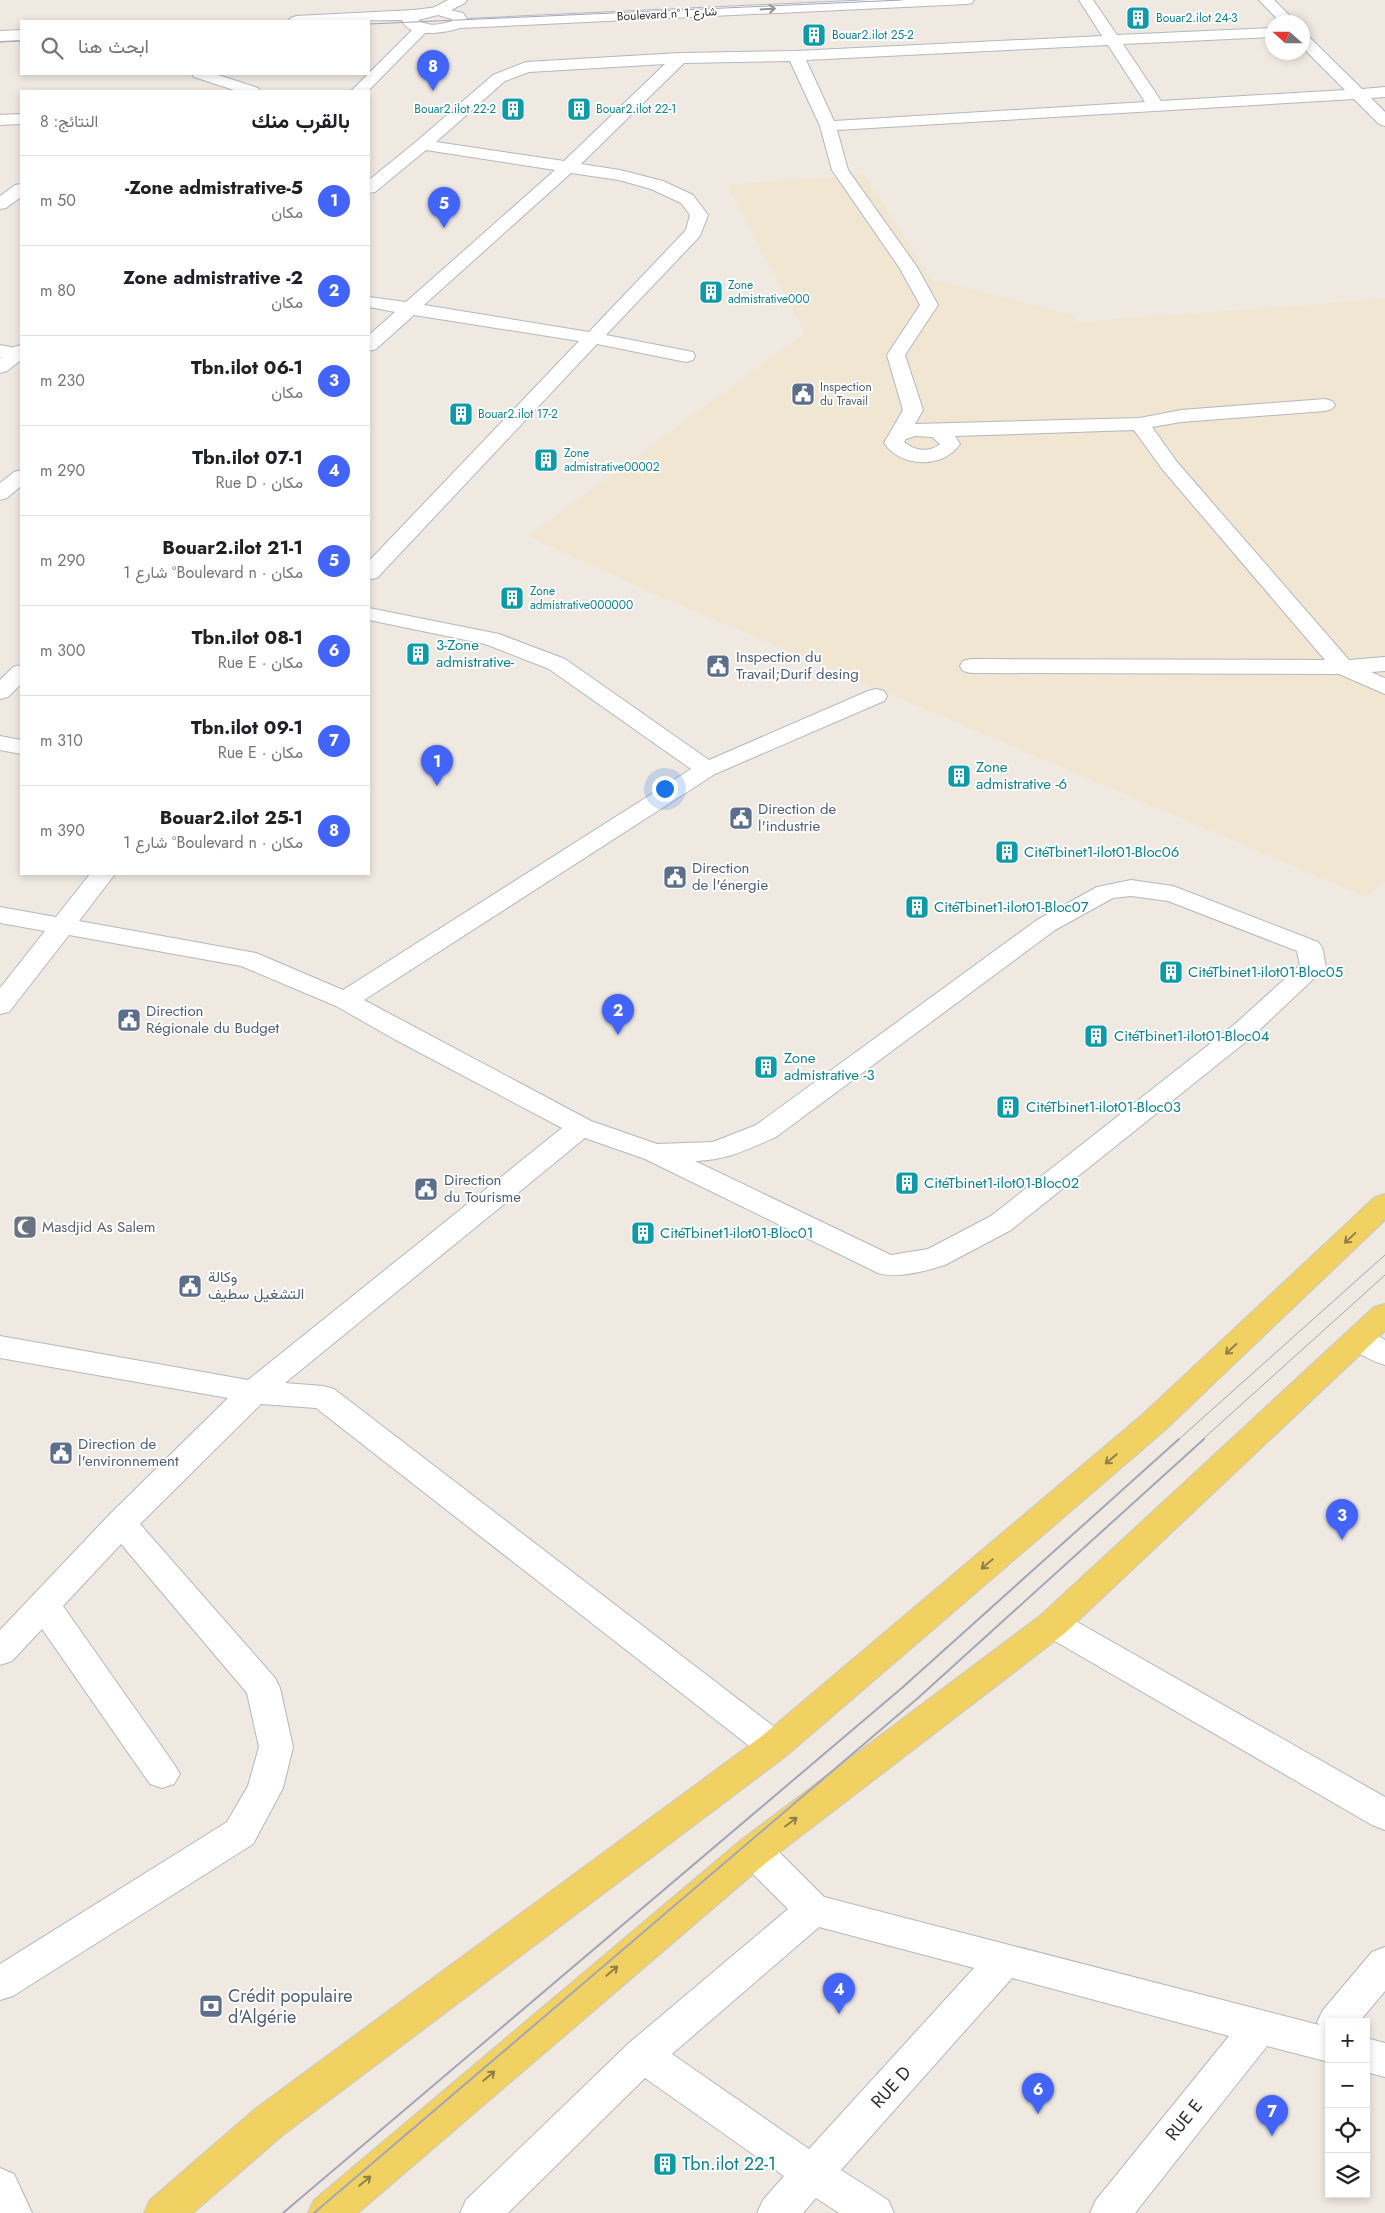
<!DOCTYPE html>
<html lang="ar">
<head>
<meta charset="utf-8">
<style>
  :root { --surface:#fff; --page:#f6f6f6; --text:#202124; --muted:#757577; --line:#e0e0e0; --accent:#4264fb }
  body { margin:0; font-family:Jost,Vazirmatn,sans-serif; background:var(--page); color:var(--text); direction:rtl }
  .controls { position:absolute; right:15px; bottom:15px; display:grid; overflow:hidden; border-radius:0px; box-shadow:0 2px 8px #0003 }
  .controls button { width:45px; height:45px; display:grid; place-items:center; padding:0; border:0; border-bottom:1px solid var(--line); background:var(--surface); color:var(--text); font:25px sans-serif }
  .compass { position:absolute; left:1265px; top:15px; width:45px; height:45px; border-radius:50%; background:var(--surface); box-shadow:0 2px 8px #0003; rotate:291deg }
  .you { position:absolute; left:664px; top:788px; width:18px; height:18px; margin:-12px; border:4px solid #fff; border-radius:50%; background:#1a73e8; box-shadow:0 0 0 8px #1a73e833 }
  .badge { display:grid; place-items:center; width:32px; height:32px; border-radius:50%; background:var(--accent); color:#fff; font-size:16px; font-weight:700 }
  .pin { position:absolute; translate:-50% -41px; filter:drop-shadow(0 1px 2px #0008) }
  .pin::after { content:''; position:absolute; top:26px; width:18px; height:15px; background:inherit; clip-path:polygon(0 0,100% 0,50% 100%) }
  .list { margin:0; padding:0; list-style:none }
  h2 { display:flex; justify-content:space-between; align-items:center; height:65px; margin:0; padding:0 20px; font-size:21px }
  h2 small { font-size:16px; font-weight:400; color:var(--muted) }
  .list li { display:grid; grid-template-columns:32px 1fr auto; gap:15px; align-items:center; box-sizing:border-box; height:90px; padding:0 20px; border-top:1px solid var(--line) }
  .list b { display:block; font-size:19px; white-space:nowrap }
  .list p { margin:0; font-size:16px; white-space:nowrap; color:var(--muted) }
  .list em { font-size:16px; font-style:normal; color:var(--muted) }
  .icon { flex:none; width:28px; height:28px; fill:none; stroke:currentColor; stroke-width:2; stroke-linecap:round; stroke-linejoin:round }
  .map { position:relative; flex:none; width:1385px; height:2213px; overflow:hidden; direction:ltr }
  .search { position:absolute; background:var(--surface); box-shadow:0 2px 8px #0003; left:20px; top:20px; width:350px; height:55px; display:flex; align-items:center; gap:12px; box-sizing:border-box; padding:0 18px; border-radius:0px; color:var(--muted); font-size:19px }
  .panel { position:absolute; background:var(--surface); box-shadow:0 2px 8px #0003; left:20px; top:90px; width:350px; height:785px; border-radius:0px; direction:rtl }
  .map>svg:first-child { display:block }
</style>
</head>
<body>
<div class="map">
<svg width="1385" height="2213" viewBox="0 0 1385 2213">
  <rect width="100%" height="100%" fill="#efe9e1"/>
  <path fill="#f0e6d1" d="M 864,174 L 931,279 L 1073,315 L 1078,322 L 1385,299 L 1385,881 L 1366,897 L 652,593 L 528,536 L 805,333 L 727,185 Z"/>
  <g fill="none" stroke-linecap="round" stroke-linejoin="round">
    <g stroke="#b4b7c1" stroke-width="2">
      <path id="minor" d="M 1079,0 L 1093,0 L 1117,35 L 1272,28 L 1272,37 L 1123,44 L 1161,101 L 1345,90 L 1302,47 L 1302,34 L 1307,35 L 1362,89 L 1385,87 L 1385,97 L 1371,98 L 1385,112 L 1385,126 L 1379,124 L 1354,99 L 837,130 L 848,170 L 917,267 L 938,305 L 905,355 L 923,410 L 915,424 L 1140,418 L 1181,410 L 1325,399 L 1332,401 L 1335,405 L 1332,409 L 1325,411 L 1181,422 L 1152,427 L 1177,462 L 1349,660 L 1385,657 L 1385,671 L 1371,672 L 1385,678 L 1385,694 L 1339,674 L 971,673 L 963,671 L 960,666 L 963,661 L 971,659 L 1325,660 L 1163,470 L 1134,430 L 955,436 L 960,444 C 943,469 901,468 884,443 L 903,410 L 887,355 L 920,305 L 899,267 L 832,170 L 820,126 L 790,61 L 684,63 L 581,164 L 620,170 L 663,181 L 693,195 L 708,215 L 700,236 L 606,335 L 693,352 L 695,356 L 693,360 L 686,362 L 597,344 L 377,578 L 369,579 L 369,561 L 579,341 L 414,315 L 376,349 L 369,351 L 369,335 L 395,312 L 369,307 L 369,297 L 406,302 L 555,170 L 426,150 L 375,192 L 369,193 L 369,180 L 417,141 L 493,75 L 526,62 L 680,53 L 796,51 L 1102,36 ZM 1108,45 L 1145,102 L 834,121 L 806,60 ZM 665,64 L 564,161 L 436,142 L 505,81 L 529,72 ZM 571,173 L 619,180 L 651,189 L 681,203 L 690,215 L 686,230 L 589,332 L 424,305 ZM 915,436 L 932,437 L 940,444 C 929,453 915,451 904,442 L 906,439 Z
        M 1259,0 L 1274,0 L 1296,22 L 1280,22 Z
        M 192,74 L 215,74 L 258,88 L 260,91 L 237,91 L 194,77 Z
        M 21,114 L 21,124 L 0,125 L 0,115 Z
        M 21,184 L 21,197 L 6,208 L 0,209 L 0,196 L 15,185 Z
        M 0,345 L 21,349 L 21,359 L 0,357 Z
        M 21,470 L 21,486 L 7,498 L 0,500 L 0,483 L 14,472 Z
        M 369,608 L 499,634 L 565,659 L 709,760 L 868,691 L 876,689 L 884,691 L 887,696 L 884,701 L 715,774 L 364,1000 L 591,1121 L 657,1144 L 713,1142 L 756,1125 L 1037,920 L 1097,887 L 1131,880 L 1173,886 L 1318,942 L 1322,947 L 1326,967 L 1253,1036 L 1011,1230 L 945,1265 C 925,1271 898,1279 878,1273 L 645,1159 L 585,1138 L 285,1383 L 323,1386 L 334,1389 L 786,1736 L 791,1746 L 786,1756 L 774,1760 L 762,1756 L 316,1408 L 261,1404 L 140,1524 L 275,1678 L 280,1688 L 293,1747 L 283,1788 L 253,1844 L 13,1996 L 0,2000 L 0,1964 L 227,1822 L 248,1786 L 259,1747 L 247,1693 L 121,1544 L 63,1606 L 174,1764 L 180,1774 L 174,1784 L 162,1788 L 150,1784 L 42,1629 L 12,1661 L 0,1665 L 0,1630 L 110,1514 L 228,1398 L 0,1358 L 0,1336 L 248,1380 L 562,1128 L 394,1039 L 336,1006 L 241,966 L 69,935 L 9,1012 L 0,1014 L 0,988 L 45,931 L 0,923 L 0,907 L 56,917 L 90,874 L 115,874 L 79,921 L 256,953 L 343,990 L 691,769 L 549,669 L 485,644 L 369,620 ZM 1131,896 L 1168,901 L 1297,951 L 1300,965 L 1235,1024 L 991,1216 L 928,1249 L 891,1255 L 695,1161 C 728,1160 746,1150 776,1137 L 1055,930 L 1113,898 Z
        M 21,665 L 21,684 L 8,697 L 0,699 L 0,680 L 13,667 Z
        M 0,736 L 21,740 L 21,754 L 0,750 Z
        M 1359,1328 L 1370,1331 L 1385,1340 L 1385,1365 C 1370,1360 1352,1352 1344,1339 L 1348,1331 Z
        M 1053,1611 L 1065,1615 L 1385,1797 L 1385,1830 L 1372,1825 L 1041,1633 L 1036,1624 L 1041,1615 Z
        M 754,1836 L 767,1840 L 824,1897 L 1319,2025 L 1317,2022 L 1323,2010 L 1372,1952 L 1385,1947 L 1385,1991 L 1359,2022 L 1329,2022 L 1329,2062 L 1267,2046 L 1135,2213 L 1090,2213 L 1096,2200 L 1229,2036 L 1012,1978 L 841,2170 L 888,2200 L 894,2213 L 839,2213 L 816,2198 L 803,2213 L 757,2213 L 763,2200 L 784,2176 L 645,2078 L 508,2213 L 460,2213 L 466,2200 L 629,2043 L 788,1909 L 741,1862 L 736,1851 L 741,1840 ZM 819,1927 L 974,1968 L 809,2149 L 672,2054 Z
        M 1366,2038 L 1385,2043 L 1385,2077 L 1366,2072 Z
        M 0,2168 L 14,2174 L 32,2213 L 0,2213 Z"/>
    </g>
    <g stroke="#b4b7c1" stroke-width="2">
      <path id="tertiary" d="M 448,0 L 467,0 L 465,3 L 443,14 L 433,14 L 431,11 L 433,8 Z
        M 422,23 L 427,25 L 430,28 L 427,31 L 368,91 L 351,91 L 417,25 Z
        M 21,345 L 21,360 L 7,371 L 0,373 L 0,358 L 14,347 Z"/>
    </g>
    <g stroke="#b4b7c1" stroke-width="2">
      <path id="secondary" d="M 872,0 L 974,0 L 972,3 L 967,4 L 460,28 C 445,33 408,39 402,20 L 288,21 L 291,18 L 296,16 L 414,10 L 438,7 L 463,13 L 467,19 ZM 438,15 L 452,19 L 452,21 C 441,25 428,27 418,20 Z
        M 21,30 L 21,40 L 0,41 L 0,31 Z"/>
    </g>
    <g stroke="#c9c9c9" stroke-width="2">
      <path id="primary" d="M 1385,1194 L 1385,1220 L 1164,1431 L 786,1756 L 283,2135 L 193,2213 L 144,2213 L 150,2200 L 255,2109 L 762,1736 L 1142,1415 L 1375,1197 Z
        M 1385,1304 L 1385,1331 L 1065,1633 L 767,1862 L 358,2213 L 308,2213 L 314,2200 L 741,1840 L 1041,1615 L 1374,1307 Z"/>
    </g>
    <use href="#minor" fill="#fff" fill-rule="evenodd"/>
    <use href="#tertiary" fill="#fff" fill-rule="evenodd"/>
    <use href="#secondary" fill="#fff" fill-rule="evenodd"/>
    <use href="#primary" fill="#f2d163" fill-rule="evenodd"/>
    <path stroke="#a3a6b8" stroke-width="1" d="M 369,24 L 902,0
      M 0,42 L 21,41
      M 1178,1440 L 1385,1255
      M 1202,1440 L 1385,1275"/>
    <path stroke="#a3a6b8" stroke-width="2" d="M 283,2213 L 903,1687 L 1179,1439
      M 314,2213 L 918,1698 L 1204,1439"/>
  </g>
  <defs><path id="oneway-shaft" d="M-6 0H5M1.5-3L5.5 0L1.5 3" fill="none" stroke-width="1.6" stroke-linecap="round" stroke-linejoin="round" transform="scale(1.25)"/></defs>
  <use stroke="#969696" href="#oneway-shaft" transform="translate(768 9) rotate(-3)"/>
  <g stroke="#908048">
    <use href="#oneway-shaft" transform="translate(1350 1238) rotate(137)"/>
    <use href="#oneway-shaft" transform="translate(1231 1349) rotate(137)"/>
    <use href="#oneway-shaft" transform="translate(1111 1459) rotate(140)"/>
    <use href="#oneway-shaft" transform="translate(987 1564) rotate(140)"/>
    <use href="#oneway-shaft" transform="translate(791 1822) rotate(-37)"/>
    <use href="#oneway-shaft" transform="translate(612 1971) rotate(-40)"/>
    <use href="#oneway-shaft" transform="translate(489 2076) rotate(-40)"/>
    <use href="#oneway-shaft" transform="translate(365 2181) rotate(-40)"/>
  </g>
  <defs>
    <g id="building-square" transform="scale(1.25)"><rect x="-9" y="-9" width="18" height="18" rx="4" fill="#0f9aa8" stroke="#fff"/><path d="M-4-6H4V6H1V3H-1V6H-4ZM-2.5-4.3h1.7v1.8h-1.7ZM.8-4.3h1.7v1.8H.8ZM-2.5-1h1.7V.8h-1.7ZM.8-1h1.7V.8H.8Z" fill="#fff"/></g>
    <g id="civic-square" transform="scale(1.25)"><rect x="-9" y="-9" width="18" height="18" rx="4" fill="#5c6f8a" stroke="#fff"/><path d="M-.6-6.5H3V-4.5H.6V-3L4-1V1h2V6H-6V1h2V-1L-.6-3ZM-1.2 2.5V6h2.4V2.5Z" fill="#fff"/></g>
    <g id="mosque-square" transform="scale(1.25)"><rect x="-9" y="-9" width="18" height="18" rx="4" fill="#6b7280" stroke="#fff"/><path d="M3.5-4.9A6 6 0 1 0 3.5 4.9A5 5 0 1 1 3.5-4.9Z" fill="#fff"/></g>
    <g id="bank-square" transform="scale(1.25)"><rect x="-9" y="-9" width="18" height="18" rx="4" fill="#5c6f8a" stroke="#fff"/><path d="M-6-4H6V4H-6ZM0-2.3a2.3 2.3 0 1 0 0 4.6a2.3 2.3 0 1 0 0-4.6Z" fill="#fff"/></g>
  </defs>
  <g fill-rule="evenodd">
    <use href="#building-square" x="1138" y="18"/>
    <use href="#building-square" x="814" y="35"/>
    <use href="#building-square" x="513" y="109"/>
    <use href="#building-square" x="579" y="109"/>
    <use href="#building-square" x="711" y="292"/>
    <use href="#civic-square" x="803" y="394"/>
    <use href="#building-square" x="461" y="414"/>
    <use href="#building-square" x="546" y="460"/>
    <use href="#building-square" x="512" y="598"/>
    <use href="#building-square" x="418" y="654"/>
    <use href="#civic-square" x="718" y="666"/>
    <use href="#building-square" x="959" y="776"/>
    <use href="#civic-square" x="741" y="818"/>
    <use href="#building-square" x="1007" y="852"/>
    <use href="#civic-square" x="675" y="877"/>
    <use href="#building-square" x="917" y="907"/>
    <use href="#building-square" x="1171" y="972"/>
    <use href="#civic-square" x="129" y="1020"/>
    <use href="#building-square" x="1096" y="1036"/>
    <use href="#building-square" x="766" y="1067"/>
    <use href="#building-square" x="1008" y="1107"/>
    <use href="#building-square" x="907" y="1183"/>
    <use href="#civic-square" x="426" y="1189"/>
    <use href="#mosque-square" x="25" y="1227"/>
    <use href="#building-square" x="643" y="1233"/>
    <use href="#civic-square" x="190" y="1286"/>
    <use href="#civic-square" x="61" y="1453"/>
    <use href="#bank-square" x="211" y="2006"/>
    <use href="#building-square" x="665" y="2164"/>
  </g>
  <g text-anchor="middle" stroke-width="4" stroke-linejoin="round" paint-order="stroke">
    <g font-size="12" fill="#2e2e2e" stroke="#fff">
      <text transform="translate(667 14) rotate(-3)" y="4">Boulevard n° شارع 1</text>
    </g>
    <g font-size="12" fill="#0d838f" stroke="#fff" text-anchor="start">
      <text x="1156" y="22">Bouar2.ilot 24-3</text>
      <text x="832" y="39">Bouar2.ilot 25-2</text>
      <text x="496" y="113" text-anchor="end">Bouar2.ilot 22-2</text>
      <text x="596" y="113">Bouar2.ilot 22-1</text>
      <text x="728" y="289">Zone<tspan x="728" dy="14">admistrative000</tspan></text>
      <text x="478" y="418">Bouar2.ilot 17-2</text>
      <text x="564" y="457">Zone<tspan x="564" dy="14">admistrative00002</tspan></text>
      <text x="530" y="595">Zone<tspan x="530" dy="14">admistrative000000</tspan></text>
    </g>
    <g font-size="12" fill="#4e5e75" stroke="#fff" text-anchor="start">
      <text x="820" y="391">Inspection<tspan x="820" dy="14">du Travail</tspan></text>
    </g>
    <g font-size="15" fill="#0d838f" stroke="#fff" text-anchor="start">
      <text x="436" y="650">3-Zone<tspan x="436" dy="17">admistrative-</tspan></text>
      <text x="976" y="772">Zone<tspan x="976" dy="17">admistrative -6</tspan></text>
      <text x="1024" y="857">CitéTbinet1-ilot01-Bloc06</text>
      <text x="934" y="912">CitéTbinet1-ilot01-Bloc07</text>
      <text x="1188" y="977">CitéTbinet1-ilot01-Bloc05</text>
      <text x="1114" y="1041">CitéTbinet1-ilot01-Bloc04</text>
      <text x="784" y="1063">Zone<tspan x="784" dy="17">admistrative -3</tspan></text>
      <text x="1026" y="1112">CitéTbinet1-ilot01-Bloc03</text>
      <text x="924" y="1188">CitéTbinet1-ilot01-Bloc02</text>
      <text x="660" y="1238">CitéTbinet1-ilot01-Bloc01</text>
    </g>
    <g font-size="15" fill="#4e5e75" stroke="#fff" text-anchor="start">
      <text x="736" y="662">Inspection du<tspan x="736" dy="17">Travail;Durif desing</tspan></text>
      <text x="758" y="814">Direction de<tspan x="758" dy="17">l'industrie</tspan></text>
      <text x="692" y="873">Direction<tspan x="692" dy="17">de l'énergie</tspan></text>
      <text x="146" y="1016">Direction<tspan x="146" dy="17">Régionale du Budget</tspan></text>
      <text x="444" y="1185">Direction<tspan x="444" dy="17">du Tourisme</tspan></text>
      <text x="208" y="1282">وكالة<tspan x="208" dy="17">التشغيل سطيف</tspan></text>
      <text x="78" y="1449">Direction de<tspan x="78" dy="17">l'environnement</tspan></text>
    </g>
    <g font-size="15" fill="#5b616d" stroke="#fff" text-anchor="start">
      <text x="42" y="1232">Masdjid As Salem</text>
    </g>
    <g font-size="18" fill="#4e5e75" stroke="#fff" text-anchor="start">
      <text x="228" y="2002">Crédit populaire<tspan x="228" dy="21">d'Algérie</tspan></text>
    </g>
    <g font-size="18" fill="#2e2e2e" stroke="#fff">
      <text transform="translate(891 2087) rotate(-48)" y="6">RUE D</text>
      <text transform="translate(1184 2120) rotate(-51)" y="6">RUE E</text>
    </g>
    <g font-size="18" fill="#0d838f" stroke="#fff" text-anchor="start">
      <text x="682" y="2170">Tbn.ilot 22-1</text>
    </g>
  </g>
</svg>
<div class="controls">
<button>+</button>
<button>−</button>
<button><svg class="icon" aria-label="locate" viewBox="0 0 24 24"><circle cx="12" cy="12" r="6"/><path d="M12 2v4M12 18v4M2 12h4M18 12h4"/></svg></button>
<button><svg class="icon" aria-label="layers" viewBox="0 0 24 24"><path d="M12 4l9 5-9 5-9-5zM3 14l9 5 9-5"/></svg></button>
</div>
<svg class="compass" viewBox="-18 -18 36 36"><path d="M0-13l5 13h-10z" fill="#e53935"/><path d="M0 13l5-13h-10z" fill="#757577"/></svg>
<div class="you"></div>
<div class="pin badge" style="left:437px;top:786px">1</div>
<div class="pin badge" style="left:618px;top:1035px">2</div>
<div class="pin badge" style="left:1342px;top:1540px">3</div>
<div class="pin badge" style="left:839px;top:2014px">4</div>
<div class="pin badge" style="left:444px;top:228px">5</div>
<div class="pin badge" style="left:1038px;top:2114px">6</div>
<div class="pin badge" style="left:1272px;top:2136px">7</div>
<div class="pin badge" style="left:433px;top:91px">8</div>
<div class="search"><svg class="icon" aria-label="search" viewBox="0 0 24 24"><circle cx="10" cy="10" r="6"/><path d="M15 15l6 6"/></svg>ابحث هنا</div>
<section class="panel">
<h2>بالقرب منك<small>النتائج: 8</small></h2>
<ul class="list">
<li><span class="badge">1</span><div><b>5-Zone admistrative-</b><p>مكان</p></div><em>50 m</em></li>
<li><span class="badge">2</span><div><b>Zone admistrative -2</b><p>مكان</p></div><em>80 m</em></li>
<li><span class="badge">3</span><div><b>Tbn.ilot 06-1</b><p>مكان</p></div><em>230 m</em></li>
<li><span class="badge">4</span><div><b>Tbn.ilot 07-1</b><p>مكان · Rue D</p></div><em>290 m</em></li>
<li><span class="badge">5</span><div><b>Bouar2.ilot 21-1</b><p>مكان · Boulevard n° شارع 1</p></div><em>290 m</em></li>
<li><span class="badge">6</span><div><b>Tbn.ilot 08-1</b><p>مكان · Rue E</p></div><em>300 m</em></li>
<li><span class="badge">7</span><div><b>Tbn.ilot 09-1</b><p>مكان · Rue E</p></div><em>310 m</em></li>
<li><span class="badge">8</span><div><b>Bouar2.ilot 25-1</b><p>مكان · Boulevard n° شارع 1</p></div><em>390 m</em></li>
</ul>
</section>
</div>
</body>
</html>
